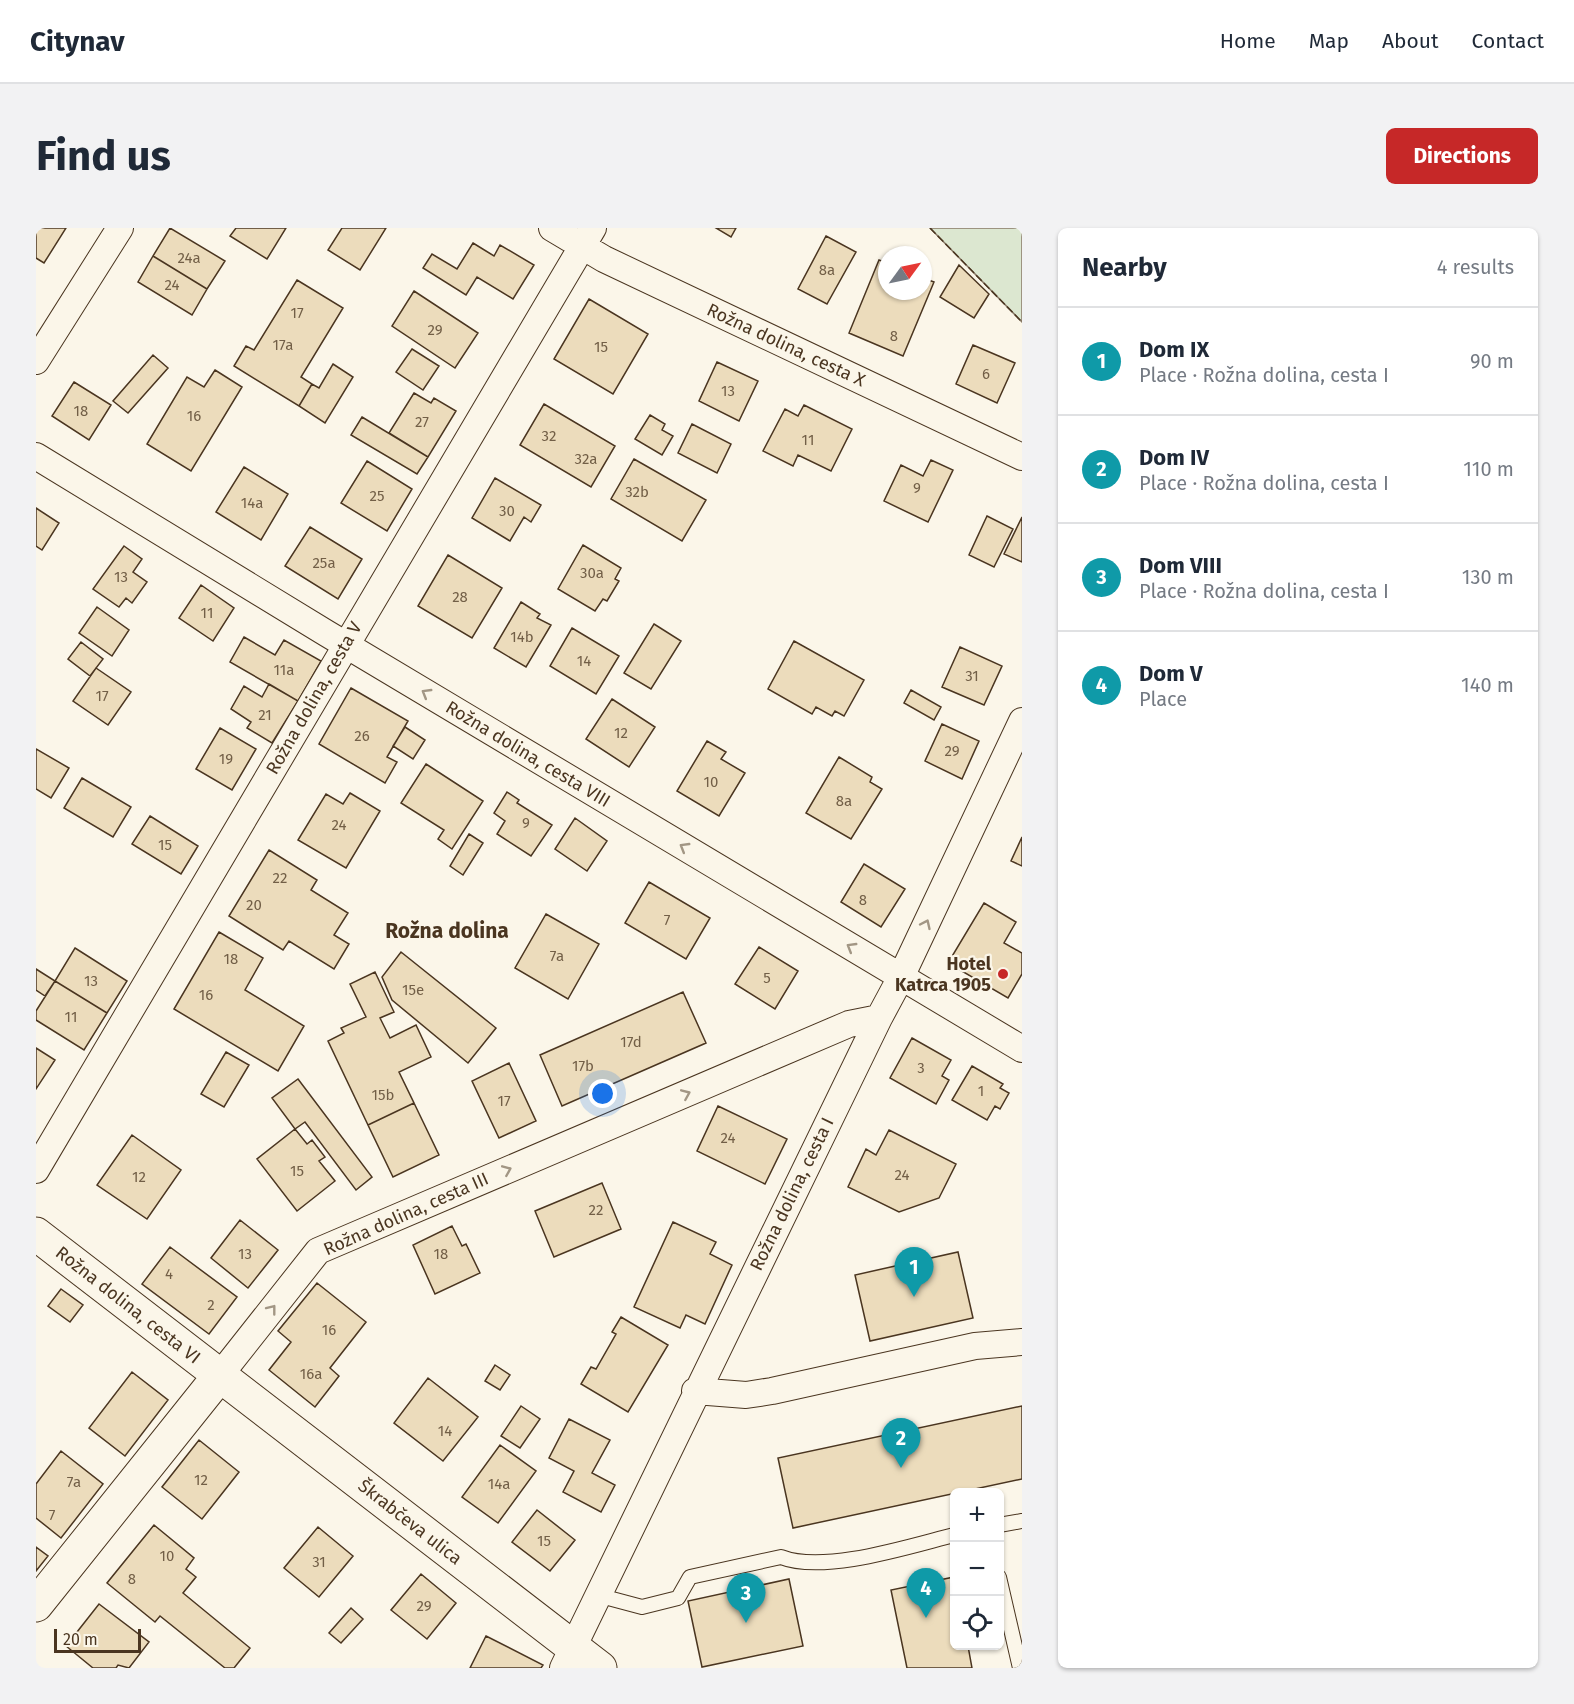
<!DOCTYPE html>
<html lang="en">
<head>
<meta charset="utf-8">
<style>
  :root { --surface:#fff; --page:#f2f2f3; --text:#1f2937; --muted:#747a83; --line:#e0e1e3; --accent:#c62828 }
  body { margin:0; font-family:"Fira Sans",sans-serif; background:var(--page); color:var(--text) }
  .controls { position:absolute; right:18px; bottom:18px; display:grid; overflow:hidden; border-radius:9px; box-shadow:0 2px 4px #0004 }
  .controls button { width:54px; height:54px; display:grid; place-items:center; padding:0; border:0; border-bottom:2px solid var(--line); background:var(--surface); color:var(--text); font:30px sans-serif }
  .compass { position:absolute; left:842px; top:18px; width:54px; height:54px; border-radius:50%; background:var(--surface); box-shadow:0 2px 4px #0004; rotate:57deg }
  .scale { position:absolute; left:18px; bottom:15px; width:87px; box-sizing:border-box; padding-left:6px; border:3px solid #4a3520; border-top:0; font-size:16px; line-height:21px; white-space:nowrap; color:#4a3520; -webkit-text-stroke:4px #fbf6e9; paint-order:stroke }
  .you { position:absolute; left:567px; top:866px; width:21px; height:21px; margin:-15px; border:4px solid #fff; border-radius:50%; background:#1a73e8; box-shadow:0 0 0 9px #1a73e833 }
  .badge { display:grid; place-items:center; width:39px; height:39px; border-radius:50%; background:var(--accent); color:#fff; font-size:20px; font-weight:700 }
  .pin { position:absolute; translate:-50% -50px; filter:drop-shadow(0 2px 3px #0008) }
  .pin::after { content:''; position:absolute; top:32px; width:21px; height:18px; background:inherit; clip-path:polygon(0 0,100% 0,50% 100%) }
  .list { margin:0; padding:0; list-style:none }
  h2 { display:flex; justify-content:space-between; align-items:center; height:78px; margin:0; padding:0 24px; font-size:26px }
  h2 small { font-size:20px; font-weight:400; color:var(--muted) }
  .list li { display:grid; grid-template-columns:39px 1fr auto; gap:18px; align-items:center; box-sizing:border-box; height:108px; padding:0 24px; border-top:2px solid var(--line) }
  .list b { display:block; font-size:22px; white-space:nowrap }
  .list p { margin:0; font-size:20px; white-space:nowrap; color:var(--muted) }
  .list em { font-size:20px; font-style:normal; color:var(--muted) }
  .icon { flex:none; width:33px; height:33px; fill:none; stroke:currentColor; stroke-width:2; stroke-linecap:round; stroke-linejoin:round }
  .map { position:relative; flex:none; width:986px; height:1440px; overflow:hidden; border-radius:9px }
  header { display:flex; align-items:center; gap:36px; box-sizing:border-box; height:84px; padding:0 30px; background:var(--surface); border-bottom:2px solid var(--line) }
  header strong { font-size:28px }
  nav { display:flex; gap:33px; margin-inline-start:auto; font-size:21px }
  .intro { display:flex; align-items:center; justify-content:space-between; box-sizing:border-box; height:144px; padding:0 36px }
  h1 { margin:0; font-size:42px }
  .button { padding:15px 27px; border-radius:9px; background:var(--accent); color:#fff; font-size:21px; font-weight:700 }
  main { display:flex; gap:36px; padding:0 36px }
  aside { flex:1; background:var(--surface); border-radius:9px; box-shadow:0 2px 4px #0004 }
  .map>svg:first-child { display:block }
</style>
</head>
<body>
<header>
<strong>Citynav</strong>
<nav><a>Home</a><a>Map</a><a>About</a><a>Contact</a></nav>
</header>
<div class="intro"><h1>Find us</h1><a class="button">Directions</a></div>
<main>
<div class="map">
<svg width="986" height="1440" viewBox="0 0 986 1440">
  <rect width="100%" height="100%" fill="#fbf6e9"/>
  <path fill="#dce7d0" stroke="#887966" stroke-width="1.5" d="M 894,0 L 986,0 L 986,94 Z"/>
  <path fill="#ecdcbc" stroke="#4a3520" stroke-width="1.5" d="M 0,0 L 30,0 L 8,35 L 0,30 Z
    M 134,0 L 189,33 L 171,61 L 117,28 Z
    M 200,0 L 250,0 L 231,31 L 194,8 Z
    M 306,0 L 350,0 L 324,42 L 292,22 Z
    M 680,0 L 700,0 L 695,9 Z
    M 790,8 L 820,24 L 791,76 L 762,61 Z
    M 437,15 L 458,28 L 464,17 L 498,37 L 477,71 L 441,49 L 430,67 L 387,40 L 396,26 L 421,41 Z
    M 117,28 L 171,61 L 156,87 L 102,54 Z
    M 843,32 L 851,35 L 851,63 L 887,63 L 887,50 L 898,54 L 867,128 L 813,105 Z
    M 923,37 L 953,66 L 938,90 L 904,69 Z
    M 261,52 L 307,80 L 265,149 L 276,156 L 263,178 L 198,138 L 210,118 L 218,122 Z
    M 378,63 L 442,105 L 419,140 L 356,98 Z
    M 553,71 L 612,106 L 577,166 L 518,131 Z
    M 937,117 L 979,135 L 961,175 L 920,156 Z
    M 376,121 L 403,138 L 387,162 L 360,144 Z
    M 117,127 L 132,140 L 92,185 L 77,173 Z
    M 681,134 L 722,153 L 703,193 L 663,173 Z
    M 297,136 L 317,149 L 289,195 L 263,178 L 276,156 L 283,160 Z
    M 179,142 L 206,159 L 155,243 L 111,216 L 151,149 L 168,159 Z
    M 38,154 L 75,177 L 53,212 L 16,188 Z
    M 378,165 L 395,175 L 398,170 L 420,183 L 392,229 L 353,205 Z
    M 508,176 L 579,218 L 555,259 L 484,217 Z
    M 768,177 L 816,201 L 795,243 L 762,227 L 757,238 L 727,223 L 749,181 L 762,188 Z
    M 614,187 L 629,196 L 626,202 L 637,208 L 626,227 L 599,211 Z
    M 326,189 L 392,229 L 381,246 L 315,207 Z
    M 656,196 L 695,216 L 681,245 L 642,225 Z
    M 598,231 L 670,272 L 646,313 L 575,271 Z
    M 895,232 L 917,242 L 892,294 L 848,273 L 865,237 L 887,248 Z
    M 331,233 L 376,261 L 351,303 L 305,275 Z
    M 208,239 L 252,266 L 225,312 L 180,284 Z
    M 459,250 L 505,277 L 495,294 L 488,289 L 474,313 L 436,290 Z
    M 0,280 L 23,295 L 6,322 L 0,318 Z
    M 951,288 L 977,301 L 958,339 L 933,327 Z
    M 986,289 L 986,334 L 968,326 Z
    M 274,299 L 326,331 L 302,371 L 249,338 Z
    M 547,317 L 585,340 L 579,351 L 583,353 L 571,373 L 567,371 L 559,383 L 522,361 Z
    M 88,318 L 106,331 L 97,344 L 111,354 L 96,375 L 90,370 L 83,379 L 57,361 Z
    M 412,327 L 466,360 L 436,410 L 382,378 Z
    M 165,357 L 198,380 L 177,413 L 143,390 Z
    M 485,374 L 504,386 L 501,390 L 515,397 L 490,439 L 458,420 Z
    M 61,379 L 93,402 L 76,428 L 43,405 Z
    M 618,396 L 645,413 L 615,461 L 588,445 Z
    M 536,400 L 583,428 L 560,466 L 514,438 Z
    M 208,409 L 239,427 L 248,412 L 285,433 L 262,473 L 194,434 Z
    M 758,413 L 828,452 L 808,488 L 799,483 L 796,488 L 780,479 L 776,486 L 732,461 Z
    M 45,414 L 67,431 L 54,448 L 32,431 Z
    M 924,419 L 966,438 L 948,477 L 906,459 Z
    M 60,440 L 95,464 L 72,497 L 37,473 Z
    M 233,456 L 262,473 L 236,515 L 211,500 L 215,494 L 195,481 L 208,458 L 226,469 Z
    M 315,460 L 372,493 L 351,529 L 361,534 L 349,555 L 283,516 Z
    M 875,462 L 905,479 L 898,492 L 868,475 Z
    M 576,471 L 619,499 L 593,539 L 550,511 Z
    M 906,496 L 943,513 L 926,551 L 889,533 Z
    M 369,499 L 389,512 L 377,531 L 357,518 Z
    M 184,500 L 220,521 L 196,562 L 160,541 Z
    M 671,513 L 690,524 L 685,531 L 709,545 L 683,588 L 641,563 Z
    M 0,521 L 33,540 L 15,570 L 0,561 Z
    M 803,529 L 836,549 L 834,554 L 846,561 L 815,611 L 770,585 Z
    M 390,536 L 447,573 L 416,621 L 402,611 L 408,602 L 365,575 Z
    M 46,550 L 95,579 L 77,609 L 28,580 Z
    M 471,564 L 483,572 L 481,575 L 516,597 L 495,628 L 461,606 L 469,593 L 458,585 Z
    M 314,565 L 344,583 L 310,640 L 262,612 L 290,566 L 307,576 Z
    M 114,588 L 162,618 L 145,646 L 96,616 Z
    M 539,590 L 571,613 L 551,643 L 519,621 Z
    M 433,606 L 447,615 L 427,647 L 414,638 Z
    M 986,609 L 986,638 L 975,633 Z
    M 233,622 L 281,652 L 275,662 L 312,685 L 298,707 L 313,716 L 298,741 L 253,713 L 247,722 L 193,688 Z
    M 828,636 L 869,661 L 845,699 L 805,674 Z
    M 613,654 L 674,690 L 650,731 L 589,695 Z
    M 948,675 L 980,694 L 968,715 L 986,725 L 986,746 L 972,770 L 912,735 Z
    M 510,686 L 563,716 L 532,771 L 479,740 Z
    M 183,704 L 227,730 L 209,762 L 268,798 L 242,843 L 138,781 Z
    M 723,719 L 762,743 L 739,781 L 699,756 Z
    M 39,720 L 91,753 L 71,785 L 19,753 Z
    M 365,724 L 460,800 L 432,835 L 356,772 L 346,749 Z
    M 0,741 L 19,753 L 9,768 L 0,762 Z
    M 339,744 L 358,784 L 344,790 L 354,810 L 380,797 L 395,829 L 363,844 L 378,875 L 332,897 L 292,813 L 308,805 L 305,800 L 330,789 L 314,756 Z
    M 19,753 L 71,785 L 48,822 L 0,792 L 0,783 Z
    M 647,764 L 670,815 L 526,878 L 504,827 Z
    M 876,810 L 915,832 L 906,848 L 913,852 L 900,876 L 854,850 Z
    M 0,820 L 19,832 L 0,861 Z
    M 190,824 L 213,837 L 188,879 L 165,866 Z
    M 473,835 L 500,893 L 463,910 L 436,853 Z
    M 936,838 L 967,856 L 964,860 L 973,865 L 964,881 L 959,878 L 951,892 L 916,872 Z
    M 262,851 L 336,949 L 320,962 L 269,894 L 259,901 L 236,870 Z
    M 378,875 L 403,927 L 357,949 L 332,897 Z
    M 682,878 L 751,911 L 729,956 L 661,923 Z
    M 259,901 L 271,916 L 276,912 L 289,929 L 283,933 L 299,953 L 261,983 L 221,931 Z
    M 853,902 L 920,936 L 903,970 L 863,984 L 812,959 L 830,921 L 840,927 Z
    M 96,907 L 145,942 L 111,991 L 61,957 Z
    M 566,955 L 585,1001 L 518,1029 L 499,983 Z
    M 204,992 L 242,1022 L 212,1060 L 175,1030 Z
    M 637,994 L 680,1014 L 674,1026 L 696,1037 L 669,1096 L 650,1087 L 644,1100 L 598,1079 Z
    M 416,998 L 426,1018 L 430,1016 L 444,1045 L 399,1066 L 377,1017 Z
    M 134,1019 L 201,1069 L 173,1106 L 106,1056 Z
    M 922,1024 L 937,1090 L 834,1113 L 819,1047 Z
    M 281,1055 L 330,1094 L 294,1140 L 303,1148 L 279,1179 L 233,1142 L 255,1114 L 242,1103 Z
    M 25,1061 L 47,1077 L 34,1094 L 12,1078 Z
    M 585,1089 L 632,1117 L 592,1184 L 545,1156 L 555,1139 L 560,1141 L 580,1106 L 576,1104 Z
    M 459,1137 L 474,1147 L 464,1162 L 449,1153 Z
    M 96,1144 L 132,1172 L 89,1228 L 53,1200 Z
    M 392,1150 L 442,1189 L 407,1233 L 358,1195 Z
    M 485,1178 L 504,1191 L 484,1220 L 465,1208 Z
    M 986,1178 L 986,1251 L 757,1300 L 742,1230 Z
    M 533,1191 L 574,1212 L 556,1245 L 579,1257 L 565,1284 L 527,1264 L 538,1243 L 513,1230 Z
    M 163,1212 L 203,1244 L 166,1291 L 126,1259 Z
    M 464,1217 L 500,1243 L 462,1295 L 426,1269 Z
    M 25,1223 L 67,1256 L 25,1310 L 0,1290 L 0,1256 Z
    M 501,1282 L 539,1312 L 514,1343 L 476,1314 Z
    M 118,1297 L 158,1330 L 150,1341 L 160,1349 L 147,1365 L 214,1420 L 198,1440 L 189,1440 L 124,1388 L 119,1394 L 71,1355 Z
    M 282,1299 L 317,1328 L 283,1369 L 248,1340 Z
    M 0,1319 L 12,1328 L 0,1343 Z
    M 385,1346 L 420,1375 L 391,1411 L 355,1382 Z
    M 918,1349 L 918,1418 L 932,1418 L 936,1440 L 871,1440 L 855,1362 Z
    M 753,1351 L 767,1418 L 666,1439 L 652,1373 Z
    M 63,1376 L 113,1414 L 93,1440 L 82,1437 L 80,1440 L 57,1440 L 30,1418 Z
    M 315,1380 L 327,1391 L 305,1415 L 293,1405 Z
    M 450,1408 L 507,1437 L 505,1440 L 434,1440 Z"/>
  <g fill="none" stroke-linecap="round" stroke-linejoin="round">
    <g stroke="#4a3520" stroke-width="16">
      <path id="service" d="M 963,1297 L 986,1293
        M 963,1349 L 984,1440
        M 561,1367 L 606,1379 L 642,1370 L 654,1349 L 745,1329 C 788,1346 874,1318 918,1307"/>
    </g>
    <g stroke="#4a3520" stroke-width="28">
      <path id="minor" d="M 516,0 L 568,31 L 986,229
        M 0,133 L 84,0
        M 0,228 L 290,405 L 986,821
        M 0,942 L 557,0
        M 184,1147 L 282,1023 L 813,796 L 843,790
        M 659,1163 L 710,1167 L 736,1163 L 939,1118 L 986,1114
        M 527,1440 L 843,790 L 865,749 L 986,493"/>
    </g>
    <g stroke="#4a3520" stroke-width="35">
      <path id="tertiary" d="M 0,1006 L 564,1440
        M 0,1377 L 184,1147"/>
    </g>
    <use href="#service" stroke="#fbf6e9" stroke-width="14"/>
    <use href="#minor" stroke="#fbf6e9" stroke-width="26"/>
    <use href="#tertiary" stroke="#fbf6e9" stroke-width="33"/>
    <path stroke="#4a3520" stroke-width="1.5" stroke-dasharray="8 3" stroke-linecap="butt" d="M 894,0 L 986,94"/>
  </g>
  <defs><path id="oneway-chevron" d="M-2-3.5L2.5 0L-2 3.5" fill="none" stroke-width="1.6" stroke-linecap="round" stroke-linejoin="round" transform="scale(1.5)"/></defs>
  <g stroke="#a29684">
    <use href="#oneway-chevron" transform="translate(390 465) rotate(-149)"/>
    <use href="#oneway-chevron" transform="translate(648 619) rotate(-149)"/>
    <use href="#oneway-chevron" transform="translate(890 696) rotate(-65)"/>
    <use href="#oneway-chevron" transform="translate(815 719) rotate(-149)"/>
    <use href="#oneway-chevron" transform="translate(650 866) rotate(-23)"/>
    <use href="#oneway-chevron" transform="translate(471 942) rotate(-23)"/>
    <use href="#oneway-chevron" transform="translate(236 1081) rotate(-52)"/>
  </g>
  <circle fill="#c62828" stroke="#fbf6e9" stroke-width="2" cx="967" cy="746" r="6"/>
  <g text-anchor="middle" stroke-width="4.5" stroke-linejoin="round" paint-order="stroke">
    <g font-size="15" fill="#725f47">
      <text x="153" y="35">24a</text>
      <text x="791" y="47">8a</text>
      <text x="136" y="62">24</text>
      <text x="261" y="90">17</text>
      <text x="399" y="107">29</text>
      <text x="858" y="113">8</text>
      <text x="247" y="122">17a</text>
      <text x="565" y="124">15</text>
      <text x="950" y="151">6</text>
      <text x="692" y="168">13</text>
      <text x="45" y="188">18</text>
      <text x="158" y="193">16</text>
      <text x="386" y="199">27</text>
      <text x="513" y="213">32</text>
      <text x="772" y="217">11</text>
      <text x="550" y="236">32a</text>
      <text x="881" y="265">9</text>
      <text x="601" y="269">32b</text>
      <text x="341" y="273">25</text>
      <text x="216" y="280">14a</text>
      <text x="471" y="288">30</text>
      <text x="288" y="340">25a</text>
      <text x="556" y="350">30a</text>
      <text x="85" y="354">13</text>
      <text x="424" y="374">28</text>
      <text x="171" y="390">11</text>
      <text x="486" y="414">14b</text>
      <text x="548" y="438">14</text>
      <text x="248" y="447">11a</text>
      <text x="936" y="453">31</text>
      <text x="66" y="473">17</text>
      <text x="229" y="492">21</text>
      <text x="585" y="510">12</text>
      <text x="326" y="513">26</text>
      <text x="916" y="528">29</text>
      <text x="190" y="536">19</text>
      <text x="675" y="559">10</text>
      <text x="808" y="578">8a</text>
      <text x="490" y="600">9</text>
      <text x="303" y="602">24</text>
      <text x="129" y="622">15</text>
      <text x="244" y="655">22</text>
      <text x="827" y="677">8</text>
      <text x="218" y="682">20</text>
      <text x="631" y="697">7</text>
      <text x="521" y="733">7a</text>
      <text x="195" y="736">18</text>
      <text x="731" y="755">5</text>
      <text x="55" y="758">13</text>
      <text x="377" y="767">15e</text>
      <text x="170" y="772">16</text>
      <text x="35" y="794">11</text>
      <text x="595" y="819">17d</text>
      <text x="547" y="843">17b</text>
      <text x="885" y="845">3</text>
      <text x="945" y="868">1</text>
      <text x="347" y="872">15b</text>
      <text x="468" y="878">17</text>
      <text x="692" y="915">24</text>
      <text x="261" y="948">15</text>
      <text x="866" y="952">24</text>
      <text x="103" y="954">12</text>
      <text x="560" y="987">22</text>
      <text x="209" y="1031">13</text>
      <text x="405" y="1031">18</text>
      <text x="133" y="1051">4</text>
      <text x="175" y="1082">2</text>
      <text x="293" y="1107">16</text>
      <text x="275" y="1151">16a</text>
      <text x="409" y="1208">14</text>
      <text x="165" y="1257">12</text>
      <text x="38" y="1259">7a</text>
      <text x="463" y="1261">14a</text>
      <text x="16" y="1292">7</text>
      <text x="508" y="1318">15</text>
      <text x="131" y="1333">10</text>
      <text x="283" y="1339">31</text>
      <text x="96" y="1356">8</text>
      <text x="388" y="1383">29</text>
    </g>
    <g font-size="18" fill="#4a3520" stroke="#fbf6e9">
      <text transform="translate(750 117) rotate(25)" y="6">Rožna dolina, cesta X</text>
      <text transform="translate(278 470) rotate(-60)" y="6">Rožna dolina, cesta V</text>
      <text transform="translate(492 526) rotate(31)" y="6">Rožna dolina, cesta VIII</text>
      <text transform="translate(756 966) rotate(-64)" y="6">Rožna dolina, cesta I</text>
      <text transform="translate(370 986) rotate(-24)" y="6">Rožna dolina, cesta III</text>
      <text transform="translate(92 1077) rotate(38)" y="6">Rožna dolina, cesta VI</text>
      <text transform="translate(374 1294) rotate(38)" y="6">Škrabčeva ulica</text>
    </g>
    <g font-size="18" font-weight="bold" fill="#4a3520" stroke="#fbf6e9" text-anchor="end">
      <text x="955" y="742">Hotel<tspan x="955" dy="21">Katrca 1905</tspan></text>
    </g>
    <g font-size="21" font-weight="bold" fill="#4a3520" stroke="#fbf6e9">
      <text x="411" y="710">Rožna dolina</text>
    </g>
  </g>
</svg>
<div class="controls">
<button>+</button>
<button>−</button>
<button><svg class="icon" aria-label="locate" viewBox="0 0 24 24"><circle cx="12" cy="12" r="6"/><path d="M12 2v4M12 18v4M2 12h4M18 12h4"/></svg></button>
</div>
<svg class="compass" viewBox="-18 -18 36 36"><path d="M0-13l5 13h-10z" fill="#e53935"/><path d="M0 13l5-13h-10z" fill="#747a83"/></svg>
<div class="scale">20 m</div>
<div class="you"></div>
<div class="pin badge" style="left:878px;top:1069px;background:#0f9aa8">1</div>
<div class="pin badge" style="left:865px;top:1240px;background:#0f9aa8">2</div>
<div class="pin badge" style="left:710px;top:1395px;background:#0f9aa8">3</div>
<div class="pin badge" style="left:890px;top:1390px;background:#0f9aa8">4</div>
</div>
<aside>
<h2>Nearby<small>4 results</small></h2>
<ul class="list">
<li><span class="badge" style="background:#0f9aa8">1</span><div><b>Dom IX</b><p>Place · Rožna dolina, cesta I</p></div><em>90 m</em></li>
<li><span class="badge" style="background:#0f9aa8">2</span><div><b>Dom IV</b><p>Place · Rožna dolina, cesta I</p></div><em>110 m</em></li>
<li><span class="badge" style="background:#0f9aa8">3</span><div><b>Dom VIII</b><p>Place · Rožna dolina, cesta I</p></div><em>130 m</em></li>
<li><span class="badge" style="background:#0f9aa8">4</span><div><b>Dom V</b><p>Place</p></div><em>140 m</em></li>
</ul>
</aside>
</main>
</body>
</html>
